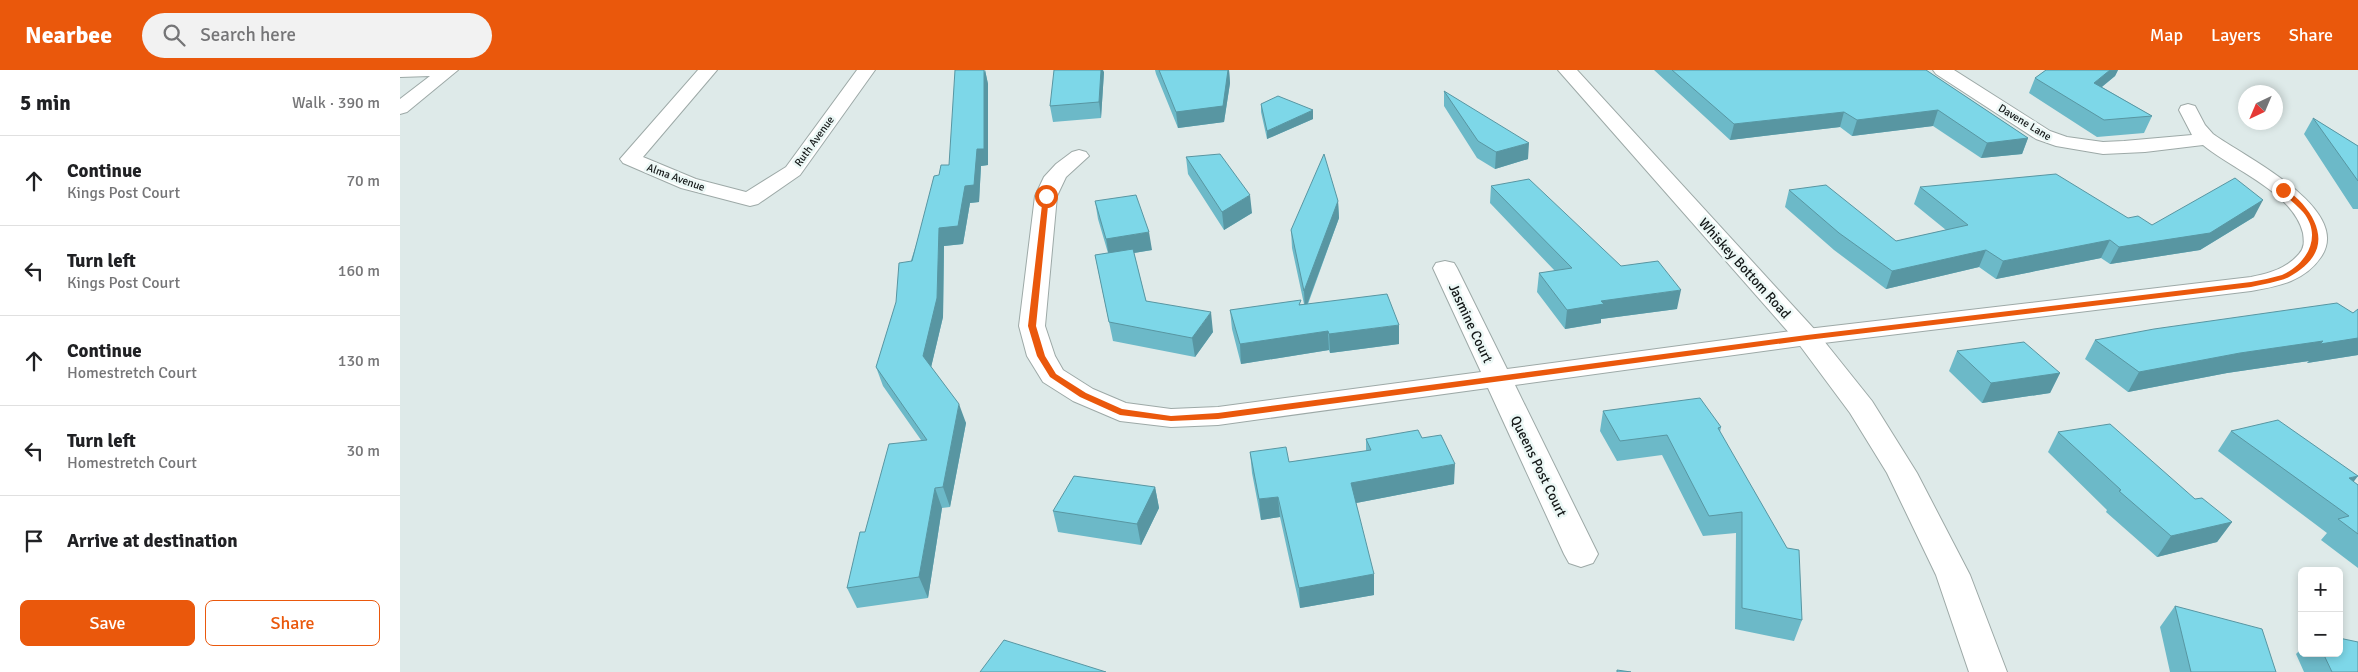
<!DOCTYPE html>
<html lang="en">
<head>
<meta charset="utf-8">
<style>
  :root { --surface:#fff; --page:#f2f2f2; --text:#202124; --muted:#757577; --line:#e0e0e0; --accent:#ea580c }
  body { margin:0; font-family:Signika,sans-serif; background:var(--page); color:var(--text) }
  .controls { position:absolute; right:15px; bottom:15px; display:grid; overflow:hidden; border-radius:8px; box-shadow:0 2px 8px #0003 }
  .controls button { width:45px; height:45px; display:grid; place-items:center; padding:0; border:0; border-bottom:1px solid var(--line); background:var(--surface); color:var(--text); font:25px sans-serif }
  .compass { position:absolute; left:1838px; top:15px; width:45px; height:45px; border-radius:50%; background:var(--surface); box-shadow:0 2px 8px #0003; rotate:224deg }
  .stop { position:absolute; width:15px; height:15px; margin:-11px; border:4px solid #ea580c; border-radius:50%; background:#fff }
  .stop.end { background:#ea580c; border-color:#fff; box-shadow:0 1px 5px #0008 }
  .list { margin:0; padding:0; list-style:none }
  h2 { display:flex; justify-content:space-between; align-items:center; height:65px; margin:0; padding:0 20px; font-size:21px }
  h2 small { font-size:16px; font-weight:400; color:var(--muted) }
  .list li { display:grid; grid-template-columns:32px 1fr auto; gap:15px; align-items:center; box-sizing:border-box; height:90px; padding:0 20px; border-top:1px solid var(--line) }
  .list b { display:block; font-size:19px; white-space:nowrap }
  .list p { margin:0; font-size:16px; white-space:nowrap; color:var(--muted) }
  .list em { font-size:16px; font-style:normal; color:var(--muted) }
  .actions { display:flex; gap:10px; padding:15px 20px }
  .actions a { flex:1; padding:11px 0; border:1px solid var(--accent); border-radius:8px; text-align:center; font-size:18px; color:var(--accent) }
  .actions .main { background:var(--accent); color:#fff }
  .icon { flex:none; width:28px; height:28px; fill:none; stroke:currentColor; stroke-width:2; stroke-linecap:round; stroke-linejoin:round }
  .map { position:relative; flex:none; width:1958px; height:602px; overflow:hidden }
  header { display:flex; align-items:center; gap:30px; box-sizing:border-box; height:70px; padding:0 25px; background:var(--accent); color:#fff }
  header strong { font-size:24px }
  nav { display:flex; gap:28px; margin-inline-start:auto; font-size:18px }
  .search { width:350px; height:45px; background:var(--page); display:flex; align-items:center; gap:12px; box-sizing:border-box; padding:0 18px; border-radius:28px; color:var(--muted); font-size:19px }
  main { display:flex }
  aside { flex:1; background:var(--surface) }
  .map>svg:first-child { display:block }
</style>
</head>
<body>
<header>
<strong>Nearbee</strong>
<div class="search"><svg class="icon" aria-label="search" viewBox="0 0 24 24"><circle cx="10" cy="10" r="6"/><path d="M15 15l6 6"/></svg>Search here</div>
<nav><a>Map</a><a>Layers</a><a>Share</a></nav>
</header>
<main>
<aside>
<h2>5 min<small>Walk · 390 m</small></h2>
<ul class="list">
<li><svg class="icon" aria-label="ahead" viewBox="0 0 24 24"><path d="M12 20V5M6 11l6-6 6 6"/></svg><div><b>Continue</b><p>Kings Post Court</p></div><em>70 m</em></li>
<li><svg class="icon" aria-label="left" viewBox="0 0 24 24"><path d="M17 20v-9H6M10 6l-5 5 5 5"/></svg><div><b>Turn left</b><p>Kings Post Court</p></div><em>160 m</em></li>
<li><svg class="icon" aria-label="ahead" viewBox="0 0 24 24"><path d="M12 20V5M6 11l6-6 6 6"/></svg><div><b>Continue</b><p>Homestretch Court</p></div><em>130 m</em></li>
<li><svg class="icon" aria-label="left" viewBox="0 0 24 24"><path d="M17 20v-9H6M10 6l-5 5 5 5"/></svg><div><b>Turn left</b><p>Homestretch Court</p></div><em>30 m</em></li>
<li><svg class="icon" aria-label="arrive" viewBox="0 0 24 24"><path d="M6 21V4h12l-3 4 3 4H6"/></svg><div><b>Arrive at destination</b></div></li>
</ul>
<div class="actions"><a class="main">Save</a><a>Share</a></div>
</aside>
<div class="map">
<svg width="1958" height="602" viewBox="0 0 1958 602">
  <rect width="100%" height="100%" fill="#deeae9"/>
  <g fill="none" stroke-linecap="round" stroke-linejoin="round">
    <g stroke="#9da9a7" stroke-width="2">
      <path id="minor" d="M 0,0 L 58,0 L 7,42 L 0,44 L 0,29 L 30,6 L 0,7 Z
        M 298,0 L 317,0 L 243,87 L 296,109 L 346,122 L 386,97 L 457,0 L 475,0 L 400,105 L 358,134 L 350,136 L 281,118 L 223,93 L 220,89 Z
        M 1533,0 L 1554,0 L 1650,61 L 1667,67 L 1703,72 L 1724,71 L 1792,65 L 1779,40 L 1781,36 L 1788,34 L 1795,36 L 1805,55 L 1813,64 C 1843,86 1954,139 1921,187 C 1904,212 1878,216 1851,221 L 1407,275 L 1115,315 L 1198,484 L 1193,493 L 1181,497 L 1169,493 L 1164,484 L 1088,318 L 818,355 L 771,357 L 720,351 L 673,331 L 643,312 L 627,286 L 619,256 L 635,126 L 644,107 L 656,94 L 672,82 L 679,80 L 686,82 L 689,86 L 666,107 L 657,126 L 645,256 L 655,286 L 663,300 L 693,319 L 726,333 L 771,339 L 818,337 L 1081,302 L 1033,198 L 1036,193 L 1045,191 L 1054,193 L 1057,198 L 1107,299 L 1407,259 L 1851,207 C 1870,203 1886,199 1899,184 C 1905,177 1904,171 1903,163 C 1893,122 1833,100 1803,75 L 1745,82 L 1703,84 L 1656,76 L 1636,69 L 1536,4 Z"/>
    </g>
    <g stroke="#9da9a7" stroke-width="2">
      <path id="tertiary" d="M 1158,0 L 1177,0 L 1416,261 L 1472,331 L 1517,403 L 1570,505 L 1607,602 L 1569,602 L 1536,505 L 1487,403 L 1450,343 L 1398,273 Z"/>
    </g>
    <use href="#minor" fill="#fff" fill-rule="evenodd"/>
    <use href="#tertiary" fill="#fff" fill-rule="evenodd"/>
  </g>
  <path fill="#6cb9c8" d="M 585,0 L 588,14 L 588,95 L 581,96 L 579,132 L 570,133 L 563,174 L 544,176 L 543,247 L 531,297 L 566,353 L 550,437 L 542,438 L 528,528 L 457,538 L 447,518 L 465,462 L 521,370 L 483,316 L 476,297 L 539,105 L 549,95 Z
    M 755,0 L 829,0 L 830,13 L 824,52 L 778,58 L 756,4 Z
    M 1254,0 L 1526,0 L 1628,68 L 1622,84 L 1581,88 L 1533,56 L 1452,66 L 1440,57 L 1330,70 Z
    M 1646,0 L 1718,0 L 1715,6 L 1702,17 L 1752,46 L 1744,63 L 1697,67 L 1629,23 L 1635,8 Z
    M 704,2 L 701,48 L 653,52 L 650,36 Z
    M 1044,21 L 1128,89 L 1095,99 L 1077,88 L 1044,36 Z
    M 861,34 L 913,49 L 867,69 L 861,42 Z
    M 1913,48 L 1958,76 L 1958,139 L 1953,139 L 1904,64 Z
    M 786,87 L 852,143 L 824,160 L 788,104 Z
    M 1091,116 L 1221,196 L 1277,239 L 1201,249 L 1201,253 L 1165,259 L 1137,222 L 1139,203 L 1155,201 L 1090,133 Z
    M 1520,117 L 1728,148 L 1752,155 L 1854,147 L 1800,180 L 1710,194 L 1701,188 L 1596,209 L 1579,197 L 1486,219 L 1434,180 L 1385,137 L 1389,120 L 1496,171 L 1546,160 L 1514,134 Z
    M 695,131 L 752,180 L 734,183 L 746,231 L 813,262 L 795,287 L 713,271 L 695,185 L 708,183 L 698,149 Z
    M 938,131 L 939,148 L 908,234 L 999,274 L 930,283 L 929,280 L 841,294 L 832,259 L 830,240 L 904,234 L 892,178 L 891,160 Z
    M 1958,239 L 1958,285 L 1907,293 L 1909,291 L 1827,303 L 1728,322 L 1685,289 L 1695,270 L 1953,243 Z
    M 1557,281 L 1660,303 L 1650,323 L 1582,333 L 1549,301 Z
    M 1203,341 L 1321,357 L 1320,362 L 1402,550 L 1394,571 L 1335,559 L 1336,463 L 1303,466 L 1262,385 L 1217,391 L 1200,361 Z
    M 1831,361 L 1954,412 L 1958,415 L 1958,498 L 1921,470 L 1927,463 L 1818,381 Z
    M 1658,362 L 1795,429 L 1832,452 L 1817,472 L 1757,487 L 1706,442 L 1707,440 L 1648,382 Z
    M 1022,368 L 1054,414 L 956,433 L 974,525 L 900,538 L 880,447 L 861,450 L 852,403 L 850,382 L 889,392 L 966,381 L 966,369 Z
    M 755,417 L 759,438 L 741,475 L 658,462 L 653,441 Z
    M 1775,536 L 1876,602 L 1770,602 L 1760,557 Z
    M 1902,578 L 1902,583 L 1939,583 L 1958,602 L 1904,602 L 1896,584 Z"/>
  <path fill="#5896a2" d="M 585,0 L 588,14 L 588,95 L 581,96 L 579,132 L 570,133 L 563,174 L 544,176 L 543,247 L 529,306 L 523,286 L 539,158 Z
    M 701,0 L 703,0 L 704,2 L 701,48 L 699,32 Z
    M 828,0 L 829,0 L 830,13 L 824,52 L 778,58 L 776,42 Z
    M 1710,0 L 1718,0 L 1715,6 L 1688,28 L 1694,13 Z
    M 913,40 L 913,49 L 867,69 L 867,61 Z
    M 1538,40 L 1533,56 L 1452,66 L 1457,50 Z
    M 1444,42 L 1440,57 L 1330,70 L 1334,54 Z
    M 1628,68 L 1622,84 L 1581,88 L 1587,73 Z
    M 1129,73 L 1128,89 L 1095,99 L 1096,82 Z
    M 850,125 L 852,143 L 824,160 L 822,142 Z
    M 1863,130 L 1854,147 L 1800,180 L 1710,194 L 1719,177 Z
    M 938,131 L 939,148 L 905,240 L 904,221 Z
    M 749,162 L 752,180 L 709,187 L 706,169 Z
    M 1710,170 L 1701,188 L 1596,209 L 1603,191 Z
    M 1586,180 L 1579,197 L 1486,219 L 1492,201 Z
    M 1281,220 L 1277,239 L 1201,249 L 1201,253 L 1165,259 L 1167,240 L 1201,231 Z
    M 811,242 L 813,262 L 795,287 L 792,268 Z
    M 999,255 L 999,274 L 930,283 L 929,264 Z
    M 928,261 L 929,280 L 841,294 L 840,274 Z
    M 1958,268 L 1958,285 L 1907,293 L 1909,291 L 1827,303 L 1728,322 L 1739,302 L 1840,283 L 1923,271 Z
    M 1660,303 L 1650,323 L 1582,333 L 1591,313 Z
    M 559,334 L 566,353 L 550,437 L 543,417 Z
    M 1055,394 L 1054,414 L 951,434 L 951,413 Z
    M 1958,406 L 1942,427 L 1949,408 Z
    M 755,417 L 759,438 L 741,475 L 737,454 Z
    M 535,418 L 542,438 L 528,528 L 519,507 Z
    M 878,427 L 880,447 L 861,450 L 859,429 Z
    M 1832,452 L 1817,472 L 1757,487 L 1771,466 Z
    M 974,504 L 974,525 L 900,538 L 899,518 Z"/>
  <path fill="#7dd7e8" stroke="#5896a2" d="M 555,0 L 584,0 L 584,79 L 577,79 L 574,115 L 565,116 L 558,156 L 539,158 L 537,228 L 523,286 L 559,334 L 543,417 L 535,418 L 519,507 L 447,518 L 460,462 L 465,462 L 489,374 L 527,370 L 476,297 L 496,232 L 499,193 L 512,191 L 534,106 L 539,105 L 541,95 L 549,95 Z
    M 654,0 L 701,0 L 699,32 L 650,36 Z
    M 759,0 L 828,0 L 823,36 L 776,42 Z
    M 1272,0 L 1526,0 L 1628,68 L 1587,73 L 1538,40 L 1457,50 L 1444,42 L 1334,54 Z
    M 1646,0 L 1710,0 L 1694,13 L 1752,46 L 1704,50 L 1635,8 Z
    M 1044,21 L 1129,73 L 1096,82 L 1078,71 Z
    M 878,26 L 913,40 L 867,61 L 861,34 Z
    M 1913,48 L 1958,76 L 1958,111 Z
    M 820,84 L 850,125 L 822,142 L 786,87 Z
    M 924,84 L 938,131 L 904,221 L 891,160 Z
    M 1656,104 L 1728,148 L 1738,146 L 1752,155 L 1835,108 L 1863,130 L 1810,163 L 1719,177 L 1710,170 L 1603,191 L 1586,180 L 1492,201 L 1439,163 L 1389,120 L 1426,115 L 1496,171 L 1568,155 L 1520,117 Z
    M 1129,109 L 1221,196 L 1258,191 L 1281,220 L 1201,231 L 1204,234 L 1167,240 L 1139,203 L 1172,198 L 1091,116 Z
    M 736,125 L 749,162 L 706,169 L 695,131 Z
    M 733,179 L 746,231 L 811,242 L 792,268 L 709,252 L 695,185 Z
    M 987,224 L 999,255 L 929,264 L 928,261 L 840,274 L 830,240 L 901,230 L 899,235 Z
    M 1937,233 L 1953,243 L 1958,239 L 1958,268 L 1920,274 L 1923,271 L 1840,283 L 1739,302 L 1695,270 L 1754,259 Z
    M 1624,272 L 1660,303 L 1591,313 L 1557,281 Z
    M 1300,328 L 1321,357 L 1318,358 L 1387,478 L 1399,480 L 1402,550 L 1342,538 L 1342,442 L 1309,446 L 1267,365 L 1220,371 L 1203,341 Z
    M 1878,350 L 1958,406 L 1949,408 L 1958,415 L 1958,464 L 1938,449 L 1949,446 L 1831,361 Z
    M 1710,354 L 1795,429 L 1802,428 L 1832,452 L 1771,466 L 1719,421 L 1721,420 L 1658,362 Z
    M 1018,360 L 1022,368 L 1041,365 L 1055,394 L 951,413 L 974,504 L 899,518 L 878,427 L 859,429 L 850,382 L 886,377 L 889,392 L 971,380 L 966,369 Z
    M 674,406 L 755,417 L 737,454 L 653,441 Z
    M 1775,536 L 1862,559 L 1876,602 L 1791,602 Z
    M 1939,568 L 1958,572 L 1958,602 L 1932,602 L 1923,583 L 1939,583 Z
    M 604,570 L 706,602 L 580,602 Z
    M 1217,600 L 1231,602 L 1217,602 Z"/>
  <path fill="#ea580c" d="M 1883,118 C 1895,124 1909,139 1914,151 C 1926,177 1912,194 1889,207 C 1878,212 1863,214 1851,217 L 1407,270 L 818,349 L 771,351 L 720,345 L 680,327 L 650,307 L 637,286 L 628,256 L 643,126 L 646,124 L 649,126 L 636,256 L 645,286 L 656,304 L 686,323 L 722,339 L 771,346 L 818,343 L 1407,265 L 1851,212 C 1861,210 1872,208 1882,205 C 1907,194 1923,166 1903,142 C 1897,135 1888,128 1880,121 Z"/>
  <g text-anchor="middle" stroke-width="5" stroke-linejoin="round" paint-order="stroke">
    <g font-size="11" fill="#141818" stroke="#ecf8f6">
      <text transform="translate(1625 52) rotate(31)" y="4">Davene Lane</text>
      <text transform="translate(414 71) rotate(-54)" y="4">Ruth Avenue</text>
      <text transform="translate(276 107) rotate(20)" y="4">Alma Avenue</text>
    </g>
    <g font-size="14" fill="#141818" stroke="#ecf8f6">
      <text transform="translate(1345 198) rotate(48)" y="5">Whiskey Bottom Road</text>
      <text transform="translate(1071 253) rotate(65)" y="5">Jasmine Court</text>
      <text transform="translate(1139 396) rotate(64)" y="5">Queens Post Court</text>
    </g>
  </g>
</svg>
<div class="controls">
<button>+</button>
<button>−</button>
</div>
<svg class="compass" viewBox="-18 -18 36 36"><path d="M0-13l5 13h-10z" fill="#e53935"/><path d="M0 13l5-13h-10z" fill="#757577"/></svg>
<div class="stop" style="left:646px;top:126px"></div>
<div class="stop end" style="left:1883px;top:120px"></div>
</div>
</main>
</body>
</html>
